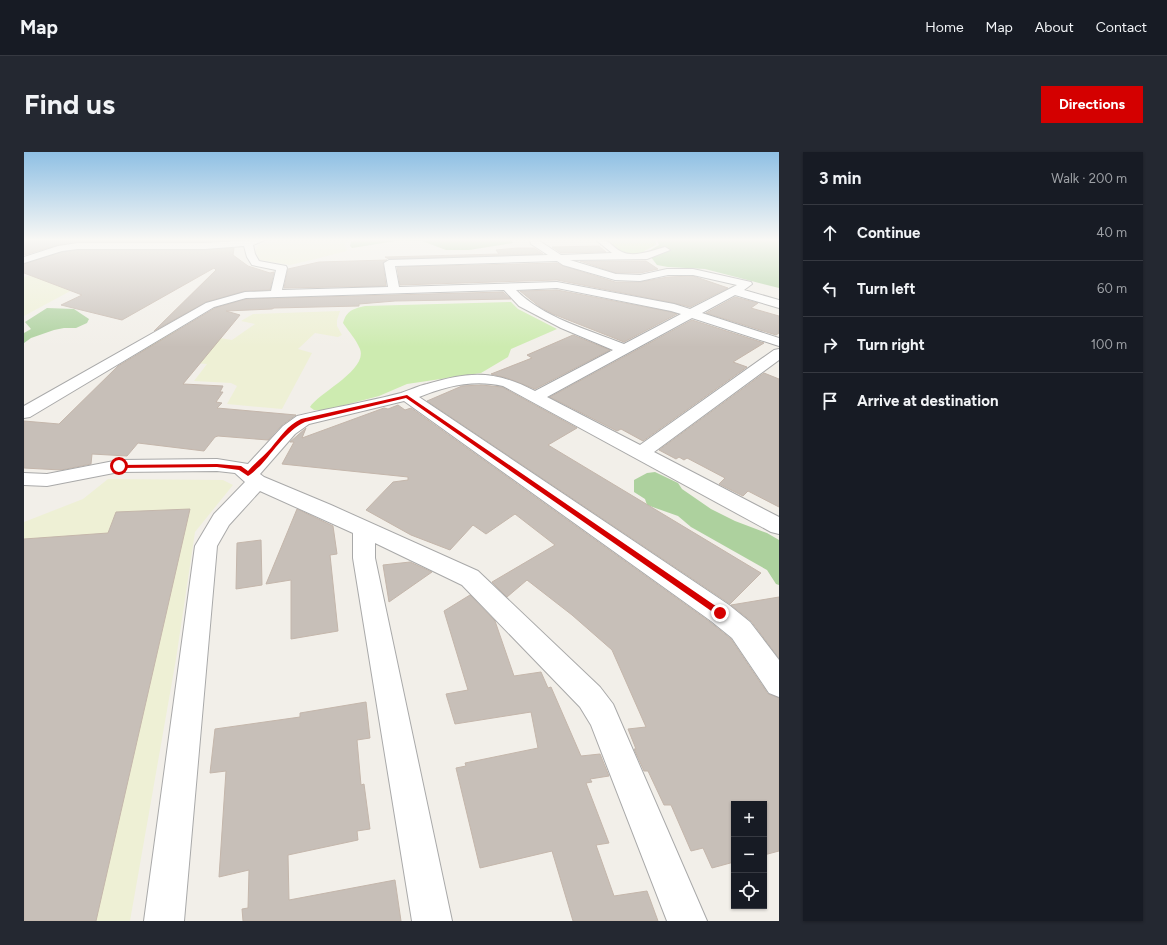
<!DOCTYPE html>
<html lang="en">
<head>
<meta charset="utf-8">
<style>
  :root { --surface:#171b24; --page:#242831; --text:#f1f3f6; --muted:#9ea1a6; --line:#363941; --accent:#d40000 }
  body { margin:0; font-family:Figtree,sans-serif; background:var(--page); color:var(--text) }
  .controls { position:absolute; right:12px; bottom:12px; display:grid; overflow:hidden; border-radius:0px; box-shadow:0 1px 3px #0004 }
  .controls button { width:36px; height:36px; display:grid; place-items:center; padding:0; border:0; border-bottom:1px solid var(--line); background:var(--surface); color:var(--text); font:20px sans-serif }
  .stop { position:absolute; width:12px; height:12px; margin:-9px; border:3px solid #d40000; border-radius:50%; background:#fff }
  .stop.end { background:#d40000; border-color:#fff; box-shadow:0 1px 4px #0008 }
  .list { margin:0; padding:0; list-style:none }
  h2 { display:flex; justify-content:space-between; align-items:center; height:52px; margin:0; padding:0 16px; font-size:17px }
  h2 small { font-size:13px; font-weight:400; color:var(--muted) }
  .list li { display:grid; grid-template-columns:26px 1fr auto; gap:12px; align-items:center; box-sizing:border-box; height:56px; padding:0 16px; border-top:1px solid var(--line) }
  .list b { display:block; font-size:15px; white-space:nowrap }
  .list em { font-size:13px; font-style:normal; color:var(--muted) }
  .icon { flex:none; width:22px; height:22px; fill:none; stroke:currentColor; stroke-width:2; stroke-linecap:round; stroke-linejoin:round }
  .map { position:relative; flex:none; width:755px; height:769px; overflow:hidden; border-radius:0px }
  header { display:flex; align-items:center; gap:24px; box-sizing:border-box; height:56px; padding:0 20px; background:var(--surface); border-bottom:1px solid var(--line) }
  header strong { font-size:19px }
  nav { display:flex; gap:22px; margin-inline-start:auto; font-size:14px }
  .intro { display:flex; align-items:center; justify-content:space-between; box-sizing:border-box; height:96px; padding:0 24px }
  h1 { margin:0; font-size:28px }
  .button { padding:10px 18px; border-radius:0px; background:var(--accent); color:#fff; font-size:14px; font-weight:700 }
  main { display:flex; gap:24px; padding:0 24px }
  aside { flex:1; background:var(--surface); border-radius:0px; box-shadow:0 1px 3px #0004 }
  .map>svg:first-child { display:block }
</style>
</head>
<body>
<header>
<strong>Map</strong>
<nav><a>Home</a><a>Map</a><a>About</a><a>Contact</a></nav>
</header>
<div class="intro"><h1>Find us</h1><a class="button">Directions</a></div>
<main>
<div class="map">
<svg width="755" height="769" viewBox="0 0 755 769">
  <rect width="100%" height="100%" fill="#f2efe9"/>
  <path fill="#eef0d5" d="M 257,88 L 327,88 L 321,91 L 323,99 L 283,109 L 266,113 L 236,108 L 231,100 L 234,93 Z
    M 89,116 L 0,164 L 0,125 L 32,118 Z
    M 316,159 L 313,168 L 313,174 L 318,183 L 314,185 L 291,181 L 274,197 L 288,201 L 258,257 L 203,252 L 213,234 L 207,231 L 170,229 L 183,212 L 134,208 L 140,201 L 117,200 L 149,178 L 208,188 L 231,172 L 217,169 L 229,162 Z
    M 84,327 L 199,328 L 209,333 L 171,380 L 152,507 L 106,769 L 0,769 L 0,370 L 59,347 Z"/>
  <path fill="#cdebb0" d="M 579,88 L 632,88 L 632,93 L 620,99 L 622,102 L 598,102 Z
    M 487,150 L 494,157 L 533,177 L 487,197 L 484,205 L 457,221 L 383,232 L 355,244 L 302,258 L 290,258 L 286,255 C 294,241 344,218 336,197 C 332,187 325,180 319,171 C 323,158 329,157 341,154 Z"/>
  <path fill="#add19e" d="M 331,88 L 487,88 L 489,91 L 445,98 L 422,98 L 398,89 L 378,88 L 328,96 L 326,94 L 327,90 Z
    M 633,88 L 755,88 L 755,136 L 681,117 L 644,115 L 633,113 L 623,100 L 635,93 Z
    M 23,156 L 50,157 L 65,167 L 63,171 L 52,176 L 40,176 L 30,178 L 7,186 L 0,191 L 0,181 L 7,177 L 1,170 Z
    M 631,320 L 654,331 L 658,337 L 687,357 L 711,369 L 743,381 L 755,388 L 755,433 L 752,432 L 743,418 L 667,375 L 654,364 L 623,353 L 621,347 L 610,340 L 610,328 L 623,321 Z"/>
  <path fill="#c7bfb8" stroke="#c4b6ab" d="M 0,88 L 199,88 L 181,90 L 54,90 L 34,93 L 0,103 Z
    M 575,94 L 582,100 L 537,101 L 528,95 Z
    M 210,96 L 209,103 L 224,114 L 246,121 L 250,120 L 246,138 L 221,139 L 182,150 L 130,179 L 192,118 L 190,116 L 98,168 L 37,153 L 58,143 L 0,121 L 0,112 L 38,100 L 54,98 L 181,98 Z
    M 493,96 L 510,96 L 519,102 L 365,107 L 361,105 L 475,102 L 472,98 Z
    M 363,108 L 359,111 L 362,134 L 260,136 L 264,117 L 295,110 Z
    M 556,109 L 622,109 L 634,117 L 616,121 L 592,121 Z
    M 533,111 L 539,114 L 591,130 L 616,130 L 644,125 L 669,124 L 704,136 L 666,155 L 650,151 L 533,128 L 376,133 L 373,115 Z
    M 533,138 L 647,160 L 653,162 L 600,190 L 529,162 L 516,155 L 496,139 Z
    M 479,140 L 487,147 L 371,149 L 335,152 L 335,154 L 250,156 L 248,157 L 202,159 L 216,163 L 159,232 L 199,234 L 196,240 L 199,240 L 192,250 L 198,251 L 193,256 L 272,263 L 258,273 L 244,288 L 194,284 L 191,285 L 180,299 L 114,291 L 103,304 L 68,302 L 67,312 L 37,318 L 0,316 L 0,269 L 35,272 L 94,214 L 191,156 L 222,147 Z
    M 711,145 L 734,151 L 727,156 L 755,164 L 755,181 L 752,183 L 682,161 Z
    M 668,168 L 740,191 L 709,210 L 723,215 L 619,289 L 597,277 L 593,279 L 526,245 Z
    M 549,183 L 586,198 L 511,237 L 483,226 L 467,222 L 508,206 L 503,203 Z
    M 740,221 L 755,227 L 755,355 L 724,339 L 719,344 L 695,332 L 701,326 L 663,306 L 660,308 L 655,305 L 652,307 L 635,298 Z
    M 457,233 L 478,235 L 553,276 L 524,293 L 737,421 L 706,452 L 403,249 L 438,234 Z
    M 374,253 L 381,258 L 387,256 L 686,470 L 707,487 L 744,542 L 755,546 L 755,699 L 740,703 L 740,652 L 710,652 L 710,710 L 688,716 L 679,696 L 667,699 L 647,653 L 640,653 L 624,619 L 620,619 L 610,597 L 612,597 L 604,577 L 622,575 L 588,498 L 548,463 L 503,428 L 483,445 L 468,430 L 531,393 L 491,362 L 462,382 L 449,373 L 426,398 L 387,383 L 342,358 L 369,330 L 384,328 L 384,325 L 258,312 L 270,290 L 266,290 L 282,276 L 278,286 L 360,256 L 364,257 Z
    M 166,357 L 72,769 L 0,769 L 0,387 L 84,381 L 92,360 Z
    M 273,357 L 309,374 L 313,402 L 306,403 L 314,479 L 267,487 L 267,428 L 242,432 Z
    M 237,388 L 238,433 L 212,437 L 213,391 Z
    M 386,410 L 408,420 L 365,450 L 359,413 Z
    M 446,443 L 471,469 L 490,524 L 517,520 L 524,536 L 527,535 L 557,604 L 576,602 L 585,624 L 566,627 L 568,630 L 562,631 L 585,691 L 572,693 L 590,744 L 623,739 L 634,769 L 549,769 L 528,699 L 456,716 L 432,616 L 442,614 L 441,611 L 514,596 L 507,560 L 431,572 L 422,542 L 444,538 L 420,459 Z
    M 755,445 L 755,506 L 727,469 L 707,453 Z
    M 342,550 L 346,586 L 333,588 L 337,633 L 340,632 L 346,677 L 333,679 L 334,688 L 264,703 L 265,748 L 371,728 L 377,769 L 219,769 L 218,757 L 224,756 L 225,718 L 195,725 L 202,619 L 186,621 L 191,577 L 276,565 L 276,561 Z"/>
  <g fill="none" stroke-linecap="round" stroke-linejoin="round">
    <g stroke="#a9a9a9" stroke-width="2">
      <path id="street" d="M 228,88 L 241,88 L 229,93 L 231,102 L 235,109 L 262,114 L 263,116 L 258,138 L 364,135 L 360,111 L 365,108 L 524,103 L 507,92 L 506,88 L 514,88 L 537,103 L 588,101 L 572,88 C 586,86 587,95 598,100 C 610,106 630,98 641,95 L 646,98 L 623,107 L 546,108 L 592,122 L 616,123 L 643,117 L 669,117 L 727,130 L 728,132 L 720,138 L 755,148 L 755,156 L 711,143 L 678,161 L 755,186 L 755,194 L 668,166 L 523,245 L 616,293 L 750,198 L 755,197 L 755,208 L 630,300 L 755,365 L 755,382 L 747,380 L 479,234 C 450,227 422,234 395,245 L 705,453 L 726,470 L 755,508 L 755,545 L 745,541 L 708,486 L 687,469 L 380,249 L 285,272 L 271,282 L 236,322 L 240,325 L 307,353 L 454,419 L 576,535 L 589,552 L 683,769 L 643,769 L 567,573 L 556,555 L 438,433 L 351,391 L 351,406 L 428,769 L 388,769 L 329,406 L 329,381 L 236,339 L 205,373 L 193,394 L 160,769 L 120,769 L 171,394 L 190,362 L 221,330 L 211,321 L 193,319 L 95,320 L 23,334 L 0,333 L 0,321 L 23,322 L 95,308 L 193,307 L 224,312 L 259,274 L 273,264 C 307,256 343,250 377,241 C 386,238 394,234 403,232 C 446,219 470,218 511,239 L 589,198 L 537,176 L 495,154 L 480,138 L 222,146 L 190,155 L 6,265 L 0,266 L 0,254 L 182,151 L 221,140 L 247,139 L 252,118 L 228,113 L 223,105 L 220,94 L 181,97 L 54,97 L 38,99 L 0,111 L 0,105 L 34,94 L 54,91 L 181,91 ZM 533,109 L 539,113 L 591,128 L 616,129 L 644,123 L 669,123 L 713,133 L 666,157 L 650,152 L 533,130 L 375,135 L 371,114 ZM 533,136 L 647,159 L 657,162 L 600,192 C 565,178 518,165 492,138 Z"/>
    </g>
    <use href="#street" fill="#fff" fill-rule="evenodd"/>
  </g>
  <linearGradient id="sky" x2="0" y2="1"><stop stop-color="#8fc0e4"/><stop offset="0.45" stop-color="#f9f8f5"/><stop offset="1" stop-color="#f9f8f5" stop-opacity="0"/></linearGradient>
  <rect width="755" height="195" fill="url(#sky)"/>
  <path fill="#d40000" d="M 383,243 L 699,459 L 699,463 L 693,463 L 382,246 L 281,270 C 262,279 250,299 236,314 C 232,317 228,322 224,324 L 215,318 L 193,315 L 95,316 L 92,314 L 95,313 L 193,312 L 217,314 L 224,319 C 231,311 240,304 247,296 C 257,284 263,274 277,267 Z"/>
</svg>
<div class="controls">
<button>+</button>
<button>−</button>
<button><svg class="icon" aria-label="locate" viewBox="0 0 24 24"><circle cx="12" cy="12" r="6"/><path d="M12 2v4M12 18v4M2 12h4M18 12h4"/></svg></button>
</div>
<div class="stop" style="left:95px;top:314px"></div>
<div class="stop end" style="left:696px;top:461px"></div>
</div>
<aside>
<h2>3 min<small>Walk · 200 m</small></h2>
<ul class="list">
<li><svg class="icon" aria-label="ahead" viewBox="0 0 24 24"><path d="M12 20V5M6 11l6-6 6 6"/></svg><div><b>Continue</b></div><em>40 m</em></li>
<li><svg class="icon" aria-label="left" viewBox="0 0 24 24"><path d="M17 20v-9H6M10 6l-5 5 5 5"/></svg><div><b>Turn left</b></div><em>60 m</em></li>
<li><svg class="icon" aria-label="right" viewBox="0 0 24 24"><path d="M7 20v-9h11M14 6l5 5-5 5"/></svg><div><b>Turn right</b></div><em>100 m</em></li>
<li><svg class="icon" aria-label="arrive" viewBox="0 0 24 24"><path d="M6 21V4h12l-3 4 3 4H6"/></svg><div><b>Arrive at destination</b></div></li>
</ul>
</aside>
</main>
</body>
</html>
